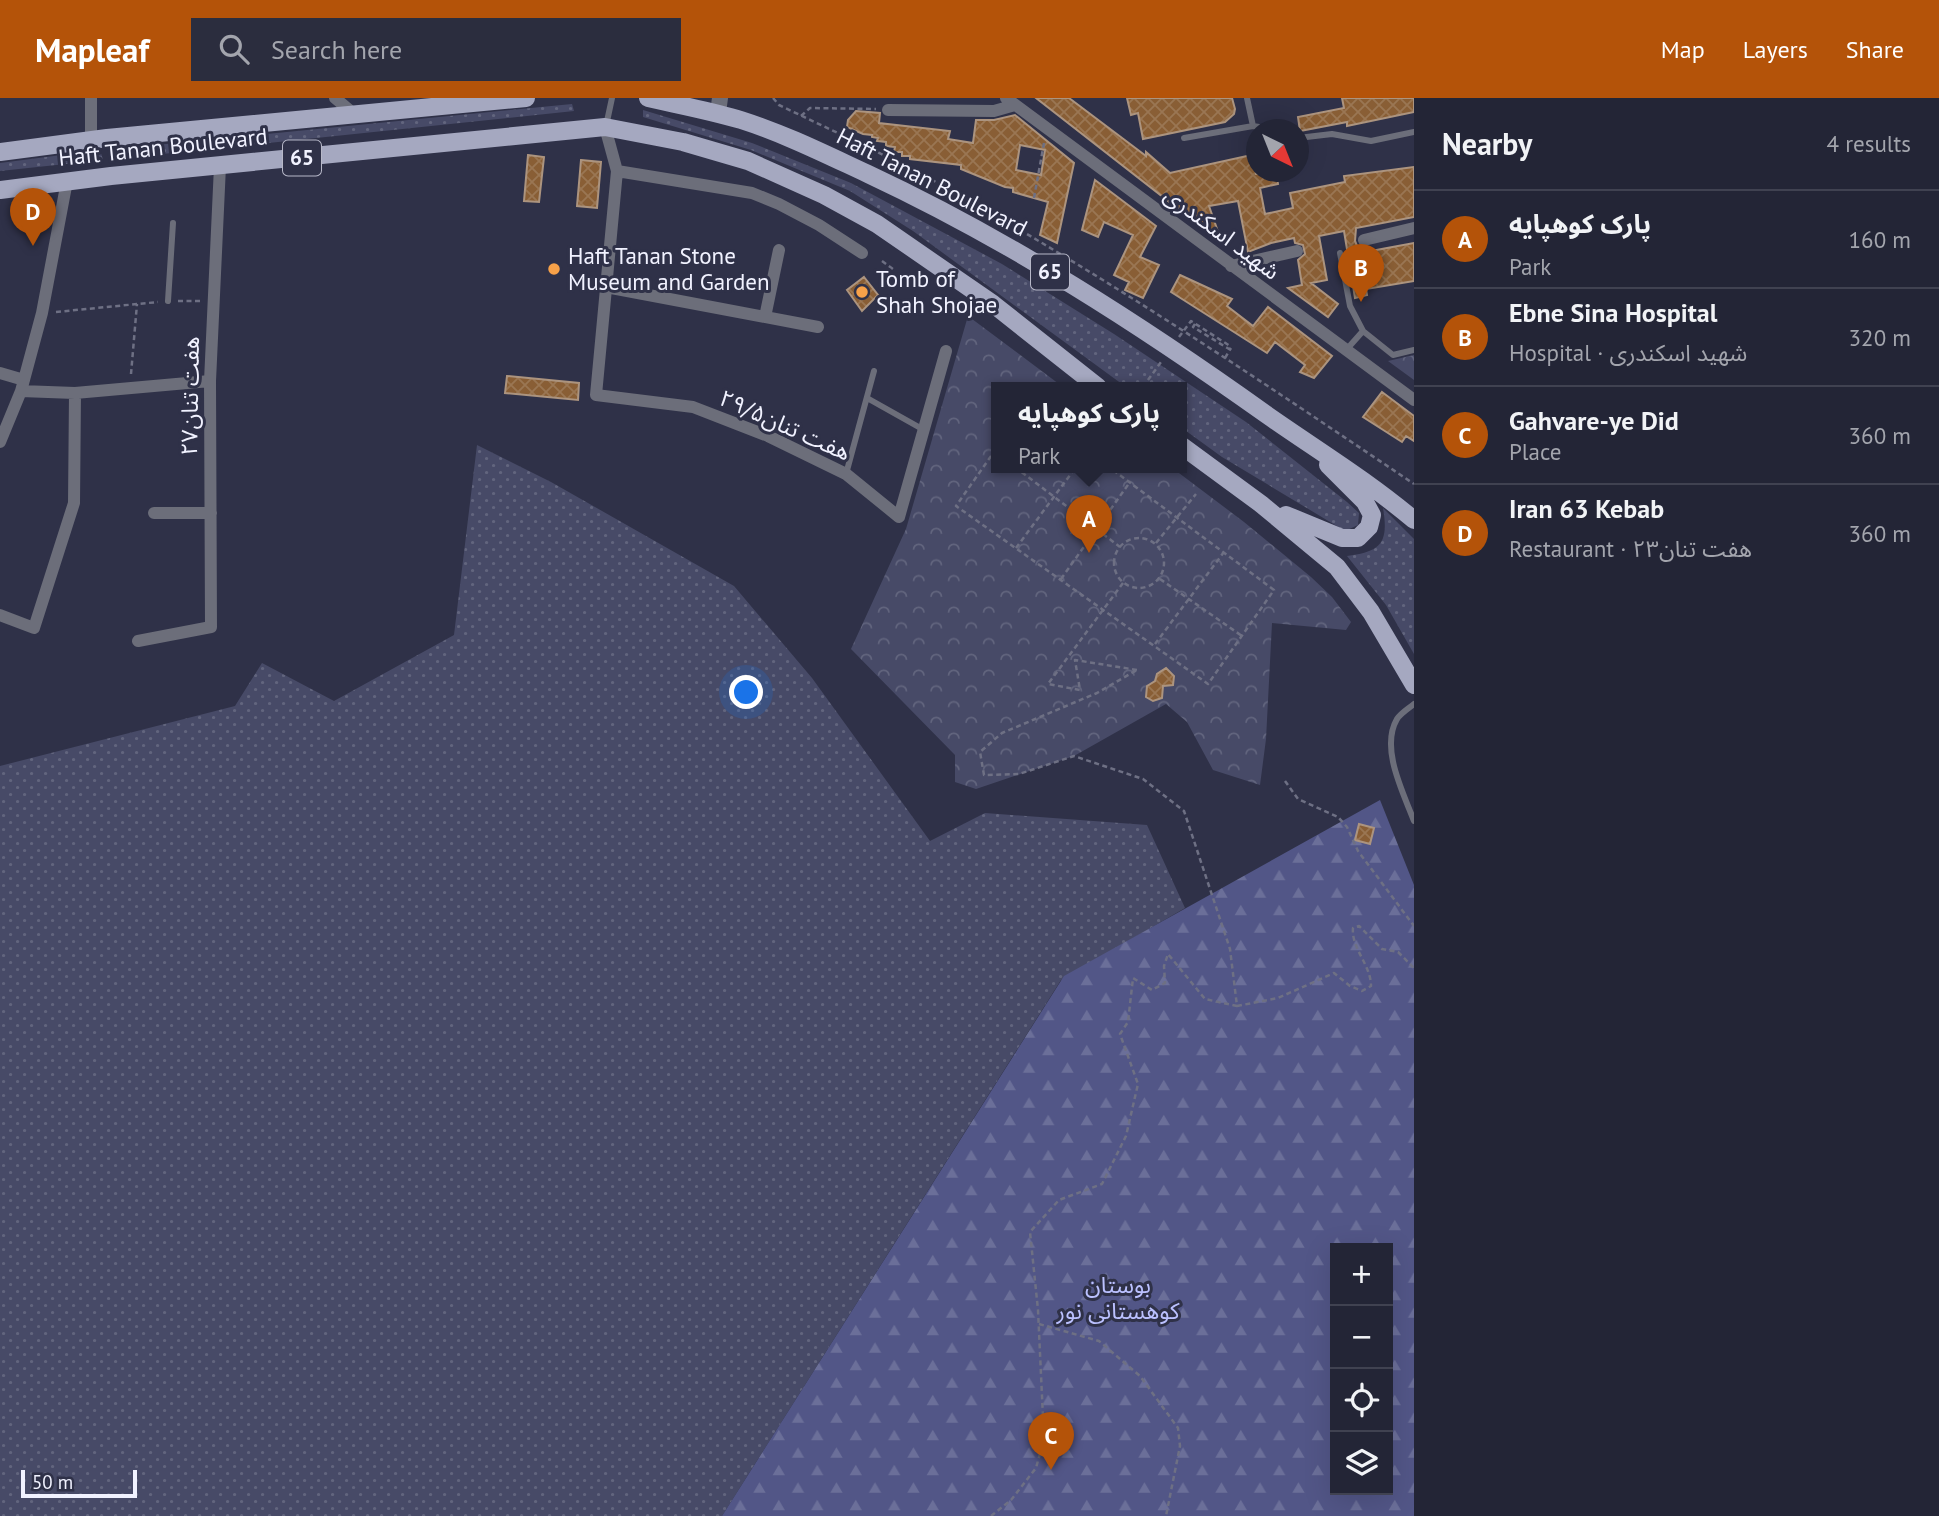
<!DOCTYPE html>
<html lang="en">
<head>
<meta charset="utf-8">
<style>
  :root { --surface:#232536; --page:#2b2d3e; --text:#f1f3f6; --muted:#a3a5ad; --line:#404251; --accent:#b45309 }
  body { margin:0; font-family:"PT Sans","Noto Sans Arabic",sans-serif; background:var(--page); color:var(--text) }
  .controls { position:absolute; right:21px; bottom:21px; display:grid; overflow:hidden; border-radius:0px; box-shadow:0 7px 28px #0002 }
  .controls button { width:63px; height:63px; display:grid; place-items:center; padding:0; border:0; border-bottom:2px solid var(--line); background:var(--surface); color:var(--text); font:35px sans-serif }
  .compass { position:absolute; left:1246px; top:21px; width:63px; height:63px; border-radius:50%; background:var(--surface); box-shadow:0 7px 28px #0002; rotate:137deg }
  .scale { position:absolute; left:21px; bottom:18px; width:116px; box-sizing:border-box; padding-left:7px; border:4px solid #f1f2ff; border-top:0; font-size:19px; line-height:24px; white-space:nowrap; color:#f1f2ff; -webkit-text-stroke:5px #2f3148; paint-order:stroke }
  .you { position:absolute; left:747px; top:595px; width:24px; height:24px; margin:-18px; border:5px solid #fff; border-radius:50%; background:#1a73e8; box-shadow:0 0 0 10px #1a73e833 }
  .badge { display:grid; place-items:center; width:46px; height:46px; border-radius:50%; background:var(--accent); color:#fff; font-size:23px; font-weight:700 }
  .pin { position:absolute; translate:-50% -58px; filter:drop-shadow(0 2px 4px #0008) }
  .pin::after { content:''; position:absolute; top:37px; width:24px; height:21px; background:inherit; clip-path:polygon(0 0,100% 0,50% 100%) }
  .popup { position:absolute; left:991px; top:284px; width:196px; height:91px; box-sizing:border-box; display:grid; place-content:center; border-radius:0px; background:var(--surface); filter:drop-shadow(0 2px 5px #0005); font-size:23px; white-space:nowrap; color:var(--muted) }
  .popup b { font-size:26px; color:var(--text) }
  .popup::after { content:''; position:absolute; left:50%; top:100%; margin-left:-14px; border:14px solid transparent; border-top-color:var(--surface) }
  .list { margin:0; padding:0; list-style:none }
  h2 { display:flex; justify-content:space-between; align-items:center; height:91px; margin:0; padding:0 28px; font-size:30px }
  h2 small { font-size:23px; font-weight:400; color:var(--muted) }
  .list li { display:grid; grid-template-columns:46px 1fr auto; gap:21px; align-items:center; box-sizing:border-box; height:98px; padding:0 28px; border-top:2px solid var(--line) }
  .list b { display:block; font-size:26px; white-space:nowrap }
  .list p { margin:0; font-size:23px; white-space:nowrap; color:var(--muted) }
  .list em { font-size:23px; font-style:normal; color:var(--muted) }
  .icon { flex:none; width:38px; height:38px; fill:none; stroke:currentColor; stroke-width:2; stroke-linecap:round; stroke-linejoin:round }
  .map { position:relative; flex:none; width:1414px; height:1418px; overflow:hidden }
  header { display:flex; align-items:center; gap:42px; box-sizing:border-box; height:98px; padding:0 35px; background:var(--accent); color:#fff }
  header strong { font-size:33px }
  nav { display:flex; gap:38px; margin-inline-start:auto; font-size:24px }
  .search { width:490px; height:63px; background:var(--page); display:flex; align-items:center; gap:18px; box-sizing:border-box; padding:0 24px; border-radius:0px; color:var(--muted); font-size:26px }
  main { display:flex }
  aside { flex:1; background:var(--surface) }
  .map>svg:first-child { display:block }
</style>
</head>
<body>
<header>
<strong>Mapleaf</strong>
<div class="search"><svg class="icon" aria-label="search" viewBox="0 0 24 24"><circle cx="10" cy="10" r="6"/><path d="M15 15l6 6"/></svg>Search here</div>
<nav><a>Map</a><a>Layers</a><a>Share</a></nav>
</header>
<main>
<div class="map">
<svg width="1414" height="1418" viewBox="0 0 1414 1418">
  <defs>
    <pattern id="grass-dots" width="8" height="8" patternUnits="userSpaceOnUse" patternTransform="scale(1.75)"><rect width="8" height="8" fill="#474a67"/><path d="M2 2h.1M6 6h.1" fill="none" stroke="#62657e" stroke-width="1.8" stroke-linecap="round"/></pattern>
    <pattern id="forest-firs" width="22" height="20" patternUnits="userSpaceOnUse" patternTransform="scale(1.75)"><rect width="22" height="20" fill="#525687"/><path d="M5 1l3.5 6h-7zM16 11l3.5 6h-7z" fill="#6b6f99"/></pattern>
    <pattern id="park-crowns" width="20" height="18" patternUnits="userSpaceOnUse" patternTransform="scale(1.75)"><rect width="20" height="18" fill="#474a67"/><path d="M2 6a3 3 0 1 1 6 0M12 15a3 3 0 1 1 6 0" fill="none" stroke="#62657e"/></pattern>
    <pattern id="building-cross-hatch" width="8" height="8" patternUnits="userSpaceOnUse" patternTransform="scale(1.75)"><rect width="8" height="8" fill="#895e35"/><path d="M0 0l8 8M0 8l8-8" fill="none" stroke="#9a7653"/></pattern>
  </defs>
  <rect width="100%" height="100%" fill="#2f3148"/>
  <path fill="url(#grass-dots)" d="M 572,6 L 574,13 L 114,61 L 114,52 L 175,45 Z
    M 643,12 L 752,45 L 851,85 L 1002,166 L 1114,236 L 1246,324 L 1347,404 L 1359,415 L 1358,427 L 1345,433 L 1222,359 L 1182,330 L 1182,289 L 1126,289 L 913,133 L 850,93 L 751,52 L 643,19 Z
    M 100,52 L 103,62 L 0,73 L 0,65 Z
    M 477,347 L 551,384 L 734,488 L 812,580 L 930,743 L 985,715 L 1147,727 L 1185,810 L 1061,882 L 722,1418 L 0,1418 L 0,668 L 235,608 L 262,565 L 334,603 L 454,537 Z
    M 1383,410 L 1414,441 L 1414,556 L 1386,507 L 1347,458 C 1381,454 1389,445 1383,410 Z"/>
  <path fill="url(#forest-firs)" fill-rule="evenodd" d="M 1380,702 L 1414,787 L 1414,1418 L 722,1418 L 1064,878 ZM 1335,1150 L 1388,1150 L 1388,1392 L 1335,1392 Z"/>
  <path fill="url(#park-crowns)" d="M 968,218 L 1063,289 L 996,289 L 996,369 L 1171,369 L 1244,424 L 1311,479 L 1332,499 L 1351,524 L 1346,532 L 1272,525 L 1266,641 L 1260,687 L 1213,672 L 1187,624 L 1166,606 L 1074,658 L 976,691 L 955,684 L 955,657 L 851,551 L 906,431 Z
    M 1414,257 L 1414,282 L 1388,263 Z"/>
  <path fill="url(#building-cross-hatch)" stroke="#ac947f" stroke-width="2" fill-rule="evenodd" d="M 1036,0 L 1069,0 L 1146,58 L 1146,54 L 1170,75 L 1256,56 L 1256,76 L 1276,74 L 1278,86 L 1260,90 L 1265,116 L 1293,110 L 1290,95 L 1345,84 L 1344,78 L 1414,69 L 1414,119 L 1356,130 L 1355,143 L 1360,155 L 1414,145 L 1414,183 L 1366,191 L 1367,197 L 1355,200 L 1344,133 L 1319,138 L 1327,182 L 1311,185 L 1338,206 L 1328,219 L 1288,190 L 1302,187 L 1298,162 L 1305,156 L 1303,147 L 1295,145 L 1294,140 L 1271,145 L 1248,154 L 1238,103 L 1209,108 L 1222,145 Z
    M 1127,0 L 1232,0 L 1235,11 L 1234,16 L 1225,24 L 1143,41 L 1138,15 L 1131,17 Z
    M 1342,0 L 1414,0 L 1414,14 L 1347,28 L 1347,24 L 1300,33 L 1298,19 L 1344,10 Z
    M 856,13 L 880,15 L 879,25 L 950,33 L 948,41 L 973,45 L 976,22 L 994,22 L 1015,17 L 1074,65 L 1057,145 L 1040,137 L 1048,104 L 1013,94 L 1013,90 L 1005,89 L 961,71 L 961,67 L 910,61 L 910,58 L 902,58 L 902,54 L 894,54 L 895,49 L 886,48 L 886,44 L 877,43 L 878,40 L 872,39 L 872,37 L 863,36 L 847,29 L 848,22 ZM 1020,47 L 1045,52 L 1041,77 L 1016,72 Z
    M 528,57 L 544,59 L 539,104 L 524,103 Z
    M 581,62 L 601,64 L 597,110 L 577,108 Z
    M 1095,82 L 1156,128 L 1140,159 L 1159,167 L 1143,200 L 1125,192 L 1129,184 L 1114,177 L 1133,137 L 1104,124 L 1098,139 L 1082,132 Z
    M 1180,177 L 1232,201 L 1227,208 L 1253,228 L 1268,209 L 1332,258 L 1314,280 L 1300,274 L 1305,267 L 1275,244 L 1267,255 L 1171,194 Z
    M 864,179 L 878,197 L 862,213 L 847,192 Z
    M 507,278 L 579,285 L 578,302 L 505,295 Z
    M 1382,294 L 1414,318 L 1414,343 L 1406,338 L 1402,344 L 1363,319 Z
    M 1166,570 L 1174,578 L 1173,587 L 1163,588 L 1162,600 L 1153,603 L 1146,599 L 1147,588 L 1155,583 L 1157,576 Z
    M 1359,726 L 1374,730 L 1370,746 L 1355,742 Z"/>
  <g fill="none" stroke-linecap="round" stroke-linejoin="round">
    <path stroke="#6e7084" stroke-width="2.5" stroke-dasharray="5 3.5" stroke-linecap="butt" d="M 773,0 L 779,7 C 835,34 891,59 945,89 C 1107,179 1261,283 1414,386
      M 801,18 L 810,10 L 876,11
      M 1034,100 L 1044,45
      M 882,163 L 893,171
      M 178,203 L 200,203
      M 56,214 L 158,204
      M 1195,226 L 1193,229 L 1229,251
      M 1179,239 L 1191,223 L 1230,248 L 1229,251
      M 1225,260 L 1231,250
      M 131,276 L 137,206
      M 1143,289 L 1161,264
      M 996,351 L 956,408 L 1208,586 L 1274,492 L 1109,369
      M 1015,369 L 1120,449
      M1114 465a25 25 0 1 1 50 0a25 25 0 1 1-50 0Z
      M 1156,445 L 1196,396
      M 1016,450 L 1076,369
      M 1061,481 L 1130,384
      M 1160,481 L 1242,538
      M 1123,485 L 1048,586 L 1080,592 L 1075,562 L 1137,572
      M 1155,546 L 1224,454
      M 1285,683 L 1298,701 L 1338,719 L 1347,729 L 1358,753 L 1414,828
      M 1237,908 L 1278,900 L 1334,875 L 1350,888 L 1362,893 L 1371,888 C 1371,867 1351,850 1353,830 L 1359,828 L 1382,851 L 1398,854 L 1414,870
      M 1039,1226 L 1099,1243 L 1140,1278 L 1178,1330 L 1180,1348 L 1166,1418
      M 991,1418 L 1011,1402 L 1036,1370 L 1044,1341 L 1038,1212 L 1030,1134 L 1059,1102 L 1102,1086 L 1126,1038 L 1138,986 L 1120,936 L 1128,924 L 1133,880 L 1152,892 L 1165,885 L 1164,868 L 1168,856 L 1205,901 L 1237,908 L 1230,851 L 1184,713 L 1143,681 L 1074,658 L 1019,676 L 984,677 L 980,654 L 1002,635 L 1097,595 L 1137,572"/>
    <path stroke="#6c6e7a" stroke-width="6" d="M 1247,0 L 1253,28
      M 606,28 L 612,0
      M 1184,40 L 1253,28 L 1279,32
      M 1298,40 L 1332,36 L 1371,43 L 1414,34
      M 1340,155 L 1350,208 L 1363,233 L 1393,257 L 1414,252
      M 168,203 L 173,125
      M 1347,251 L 1363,233
      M 867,300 L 924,332
      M 846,376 L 874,273
      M 1414,606 C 1408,611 1401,615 1397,621 C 1380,650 1403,694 1414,723"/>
    <path stroke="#6c6e7a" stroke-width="12" d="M 335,0 L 354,16
      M 1006,0 L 1414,302
      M 888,12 L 994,13 L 1015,7
      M 605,29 L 617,73 L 596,297 L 693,309 L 768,338 L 846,376 L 899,419 L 946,253
      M 91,42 L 91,0
      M 617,73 L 752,95 L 779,106 L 819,127 L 862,155
      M 1364,142 L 1414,130
      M 1231,168 L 1297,153
      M 606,189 L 818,229
      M 765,219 L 779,152
      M 0,275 L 24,282
      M 21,293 L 75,295 L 210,283
      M 0,344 L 21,293 L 42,215 L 67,83
      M 154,415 L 211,415
      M 0,517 L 34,530 L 74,405 L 75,295
      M 138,543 L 211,529 L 210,283 L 220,68"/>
    <path stroke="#6c6e7a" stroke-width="16" d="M 718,15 L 720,0"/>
    <path stroke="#a5a8c0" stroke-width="18" d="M 648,0 C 679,7 711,13 741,22 C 785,36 827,57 868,76 C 1009,142 1141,227 1267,317 C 1317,352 1368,383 1414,422
      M 0,54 L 107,40 L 526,0
      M 0,92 L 111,78 L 605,29 L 683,44 L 748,63 L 824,97 L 877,126 L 993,206 L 1098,289
      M 1182,348 L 1261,406 L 1337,469 L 1371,514 L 1414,587
      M 1286,417 L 1342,440 L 1358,440 L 1369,429 L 1372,417 L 1365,404 L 1328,367"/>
  </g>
  <g fill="#f7a149" stroke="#2f3148" stroke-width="2.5">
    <circle cx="554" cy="171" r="7"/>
    <circle cx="862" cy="194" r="7"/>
  </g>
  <g text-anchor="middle" stroke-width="6" stroke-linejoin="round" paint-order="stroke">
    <g fill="#2f3148" stroke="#b7b8c8" stroke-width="2">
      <rect x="283" y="42.5" width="38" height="35" rx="5"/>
      <rect x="1031" y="156.5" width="38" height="35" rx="5"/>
    </g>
    <g font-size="21" font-weight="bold" fill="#f1f2ff">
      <text x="302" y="67">65</text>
      <text x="1050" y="181">65</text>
    </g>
    <g font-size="23" fill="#f1f2ff" stroke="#2f3148">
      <text transform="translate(163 49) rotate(-6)" y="8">Haft Tanan Boulevard</text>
      <text transform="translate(932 84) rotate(27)" y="8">Haft Tanan Boulevard</text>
      <text transform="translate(1222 135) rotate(37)" y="8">شهید اسکندری</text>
      <text transform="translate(190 298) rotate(-89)" y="8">هفت تنان۲۷</text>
      <text transform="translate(785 327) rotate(24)" y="8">۲۹/۵هفت تنان</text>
    </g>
    <g font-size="23" fill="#f1f2ff" stroke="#2f3148" text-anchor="start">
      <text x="568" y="166">Haft Tanan Stone<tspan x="568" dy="26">Museum and Garden</tspan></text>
      <text x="876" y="189">Tomb of<tspan x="876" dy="26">Shah Shojae</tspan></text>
    </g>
    <g font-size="23" fill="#bbc1ff" stroke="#2f3148">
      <text x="1118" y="1195">بوستان<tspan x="1118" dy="26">کوهستانی نور</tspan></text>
    </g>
  </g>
</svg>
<div class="controls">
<button>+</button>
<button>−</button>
<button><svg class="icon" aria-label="locate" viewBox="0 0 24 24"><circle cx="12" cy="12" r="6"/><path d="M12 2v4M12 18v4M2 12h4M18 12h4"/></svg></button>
<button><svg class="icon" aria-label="layers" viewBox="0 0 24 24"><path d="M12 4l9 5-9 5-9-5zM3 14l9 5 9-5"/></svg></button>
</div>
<svg class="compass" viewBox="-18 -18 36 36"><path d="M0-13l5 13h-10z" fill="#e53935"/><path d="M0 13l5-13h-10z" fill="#a3a5ad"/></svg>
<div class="scale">50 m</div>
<div class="you"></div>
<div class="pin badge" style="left:1089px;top:455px">A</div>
<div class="popup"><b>پارک کوهپایه</b>Park</div>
<div class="pin badge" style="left:1361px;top:204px">B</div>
<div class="pin badge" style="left:1051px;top:1372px">C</div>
<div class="pin badge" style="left:33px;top:148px">D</div>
</div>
<aside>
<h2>Nearby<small>4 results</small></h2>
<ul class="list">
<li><span class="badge">A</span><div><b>پارک کوهپایه</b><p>Park</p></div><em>160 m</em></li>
<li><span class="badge">B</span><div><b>Ebne Sina Hospital</b><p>Hospital · شهید اسکندری</p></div><em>320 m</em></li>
<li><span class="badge">C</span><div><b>Gahvare-ye Did</b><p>Place</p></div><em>360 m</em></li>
<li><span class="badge">D</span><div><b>Iran 63 Kebab</b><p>Restaurant · هفت تنان۲۳</p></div><em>360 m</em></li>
</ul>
</aside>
</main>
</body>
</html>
